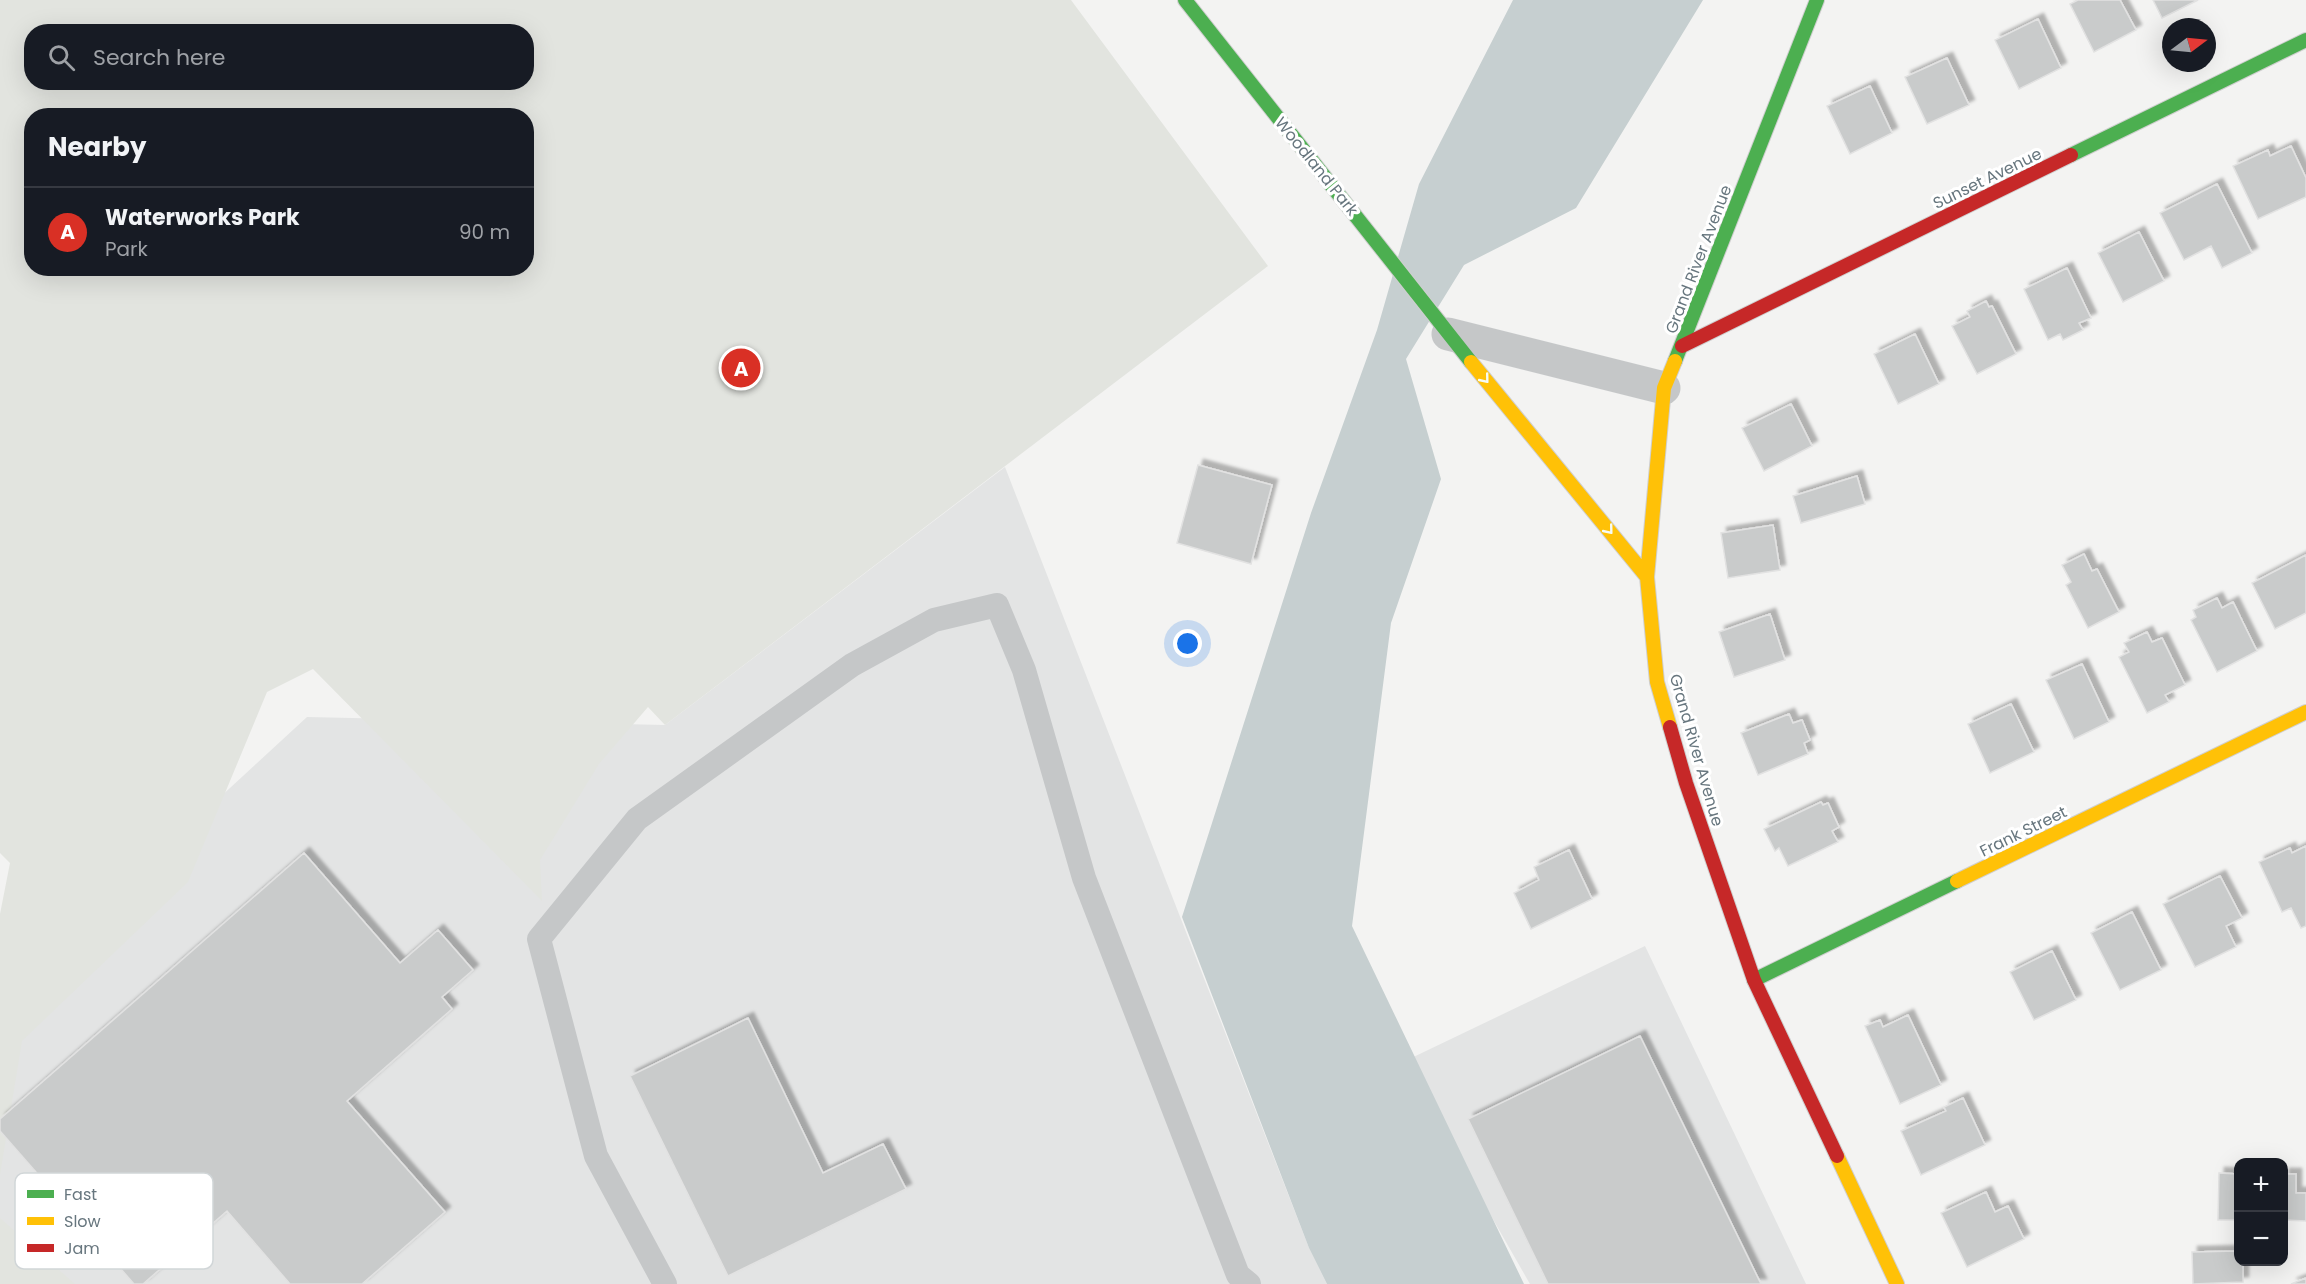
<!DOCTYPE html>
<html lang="en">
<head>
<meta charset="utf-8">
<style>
  :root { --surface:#171b24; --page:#242831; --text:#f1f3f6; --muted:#9ea1a6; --line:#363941; --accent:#d93025 }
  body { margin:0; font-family:Poppins,sans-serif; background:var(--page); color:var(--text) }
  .controls { position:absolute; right:18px; bottom:18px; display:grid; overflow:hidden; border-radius:12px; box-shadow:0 6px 24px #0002 }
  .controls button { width:54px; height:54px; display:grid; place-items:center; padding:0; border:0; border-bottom:2px solid var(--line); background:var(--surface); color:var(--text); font:30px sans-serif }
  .compass { position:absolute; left:2162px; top:18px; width:54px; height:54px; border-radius:50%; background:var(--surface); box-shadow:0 6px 24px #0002; rotate:74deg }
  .you { position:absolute; left:1188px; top:644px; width:21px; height:21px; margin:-15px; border:4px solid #fff; border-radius:50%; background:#1a73e8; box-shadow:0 0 0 9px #1a73e833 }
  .badge { display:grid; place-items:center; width:39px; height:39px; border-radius:50%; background:var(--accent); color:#fff; font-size:20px; font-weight:700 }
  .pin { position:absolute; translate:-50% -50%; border:3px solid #fff; box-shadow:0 2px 6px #0006 }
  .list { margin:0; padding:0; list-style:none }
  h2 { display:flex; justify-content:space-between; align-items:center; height:78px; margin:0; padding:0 24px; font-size:26px }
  h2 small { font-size:20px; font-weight:400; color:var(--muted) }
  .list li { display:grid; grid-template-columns:39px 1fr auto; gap:18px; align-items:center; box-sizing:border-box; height:90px; padding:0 24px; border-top:2px solid var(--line) }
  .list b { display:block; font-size:22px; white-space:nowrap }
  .list p { margin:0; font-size:20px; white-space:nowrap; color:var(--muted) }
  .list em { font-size:20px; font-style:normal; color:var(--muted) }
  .icon { flex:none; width:33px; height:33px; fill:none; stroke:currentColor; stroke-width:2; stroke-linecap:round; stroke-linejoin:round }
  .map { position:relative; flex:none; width:2306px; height:1284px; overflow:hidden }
  .search { position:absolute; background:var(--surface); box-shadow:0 6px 24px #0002; left:24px; top:24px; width:510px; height:66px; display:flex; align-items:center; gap:15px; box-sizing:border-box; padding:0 21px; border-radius:24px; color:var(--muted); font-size:22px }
  .panel { position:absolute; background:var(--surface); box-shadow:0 6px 24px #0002; left:24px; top:108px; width:510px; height:168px; border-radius:24px }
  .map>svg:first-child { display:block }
</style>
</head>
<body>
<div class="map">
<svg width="2306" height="1284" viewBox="0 0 2306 1284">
  <defs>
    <filter id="shadow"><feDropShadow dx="5.5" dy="-5.5" stdDeviation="1.5" flood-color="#0004"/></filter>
  </defs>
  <rect width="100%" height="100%" fill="#f3f3f2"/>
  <path fill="#e3e4e4" d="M 1005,467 L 1309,1248 L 1327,1284 L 0,1284 L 0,1000 L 307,717 L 665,725 Z
    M 1645,946 L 1806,1284 L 1530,1284 L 1403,1062 Z"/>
  <path fill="#e2e4df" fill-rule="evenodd" d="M 0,0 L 1071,0 L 1268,266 L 665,725 L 648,707 L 599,764 L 540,860 L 542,901 L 313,669 L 267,692 L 188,882 L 22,1041 L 0,1175 L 0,914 L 10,863 L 0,853 ZM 32,32 L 526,32 L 526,82 L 32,82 ZM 32,116 L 526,116 L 526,268 L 32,268 Z
    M 0,1218 L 75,1284 L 0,1284 Z"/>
  <path fill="#c6cfd0" d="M 1513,0 L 1703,0 L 1576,208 L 1464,265 L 1406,359 L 1441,479 L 1391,623 L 1352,926 L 1524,1284 L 1327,1284 L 1309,1248 L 1182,917 L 1311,513 L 1377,330 L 1419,184 Z"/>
  <path fill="#c9cbcb" stroke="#e2e2e2" stroke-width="1.5" filter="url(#shadow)" d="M 2078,0 L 2120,0 L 2136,30 L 2094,52 L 2070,4 Z
    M 2153,0 L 2198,0 L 2162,18 Z
    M 2038,19 L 2061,68 L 2019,89 L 1995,40 Z
    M 1947,58 L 1969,105 L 1927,124 L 1905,77 Z
    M 1870,86 L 1892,133 L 1850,154 L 1827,106 Z
    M 2291,146 L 2306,178 L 2306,197 L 2258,219 L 2233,166 L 2268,150 L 2270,156 Z
    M 2217,184 L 2252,253 L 2222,268 L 2211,246 L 2184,260 L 2160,213 Z
    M 2139,232 L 2164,281 L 2123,302 L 2098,253 Z
    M 2067,268 L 2091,318 L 2079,323 L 2083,330 L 2063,340 L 2060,334 L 2048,340 L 2024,289 Z
    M 1986,301 L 1989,307 L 1992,306 L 2016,354 L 1977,374 L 1952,326 L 1970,317 L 1967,311 Z
    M 1915,334 L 1939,384 L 1898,404 L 1874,354 Z
    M 1791,404 L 1812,446 L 1764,471 L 1742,428 Z
    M 1198,465 L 1272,485 L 1251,564 L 1177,543 Z
    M 1857,476 L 1865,504 L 1801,523 L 1793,496 Z
    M 1773,525 L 1780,570 L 1728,578 L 1721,533 Z
    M 2084,554 L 2092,571 L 2097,569 L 2119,612 L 2088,628 L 2066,585 L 2071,582 L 2062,565 Z
    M 2306,555 L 2306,613 L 2275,629 L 2252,583 Z
    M 2217,598 L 2222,608 L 2233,602 L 2257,651 L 2217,672 L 2191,620 L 2196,617 L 2193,610 Z
    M 1770,614 L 1785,660 L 1734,677 L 1719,632 Z
    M 2147,632 L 2152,642 L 2162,638 L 2185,685 L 2165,695 L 2169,702 L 2147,713 L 2119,657 L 2129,652 L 2124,643 Z
    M 2082,664 L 2109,722 L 2074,739 L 2046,680 Z
    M 2011,704 L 2034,752 L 1990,773 L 1968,724 Z
    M 1789,714 L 1793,723 L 1802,720 L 1810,740 L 1804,743 L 1808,754 L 1758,775 L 1741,733 Z
    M 1821,802 L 1823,805 L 1828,803 L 1839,827 L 1832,831 L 1838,842 L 1788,866 L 1779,848 L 1775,851 L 1764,829 Z
    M 2306,846 L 2306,926 L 2301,928 L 2291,908 L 2282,912 L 2259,862 L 2290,848 L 2292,853 Z
    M 1569,850 L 1592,899 L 1531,929 L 1514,893 L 1539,880 L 1534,867 Z
    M 304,853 L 400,963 L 438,930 L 473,970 L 442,997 L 452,1009 L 347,1101 L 445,1212 L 362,1284 L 290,1284 L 227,1211 L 143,1284 L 134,1284 L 0,1131 L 0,1119 Z
    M 2220,876 L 2242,918 L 2226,926 L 2236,947 L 2195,967 L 2163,904 Z
    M 2132,912 L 2161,970 L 2120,990 L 2091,933 Z
    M 2052,951 L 2076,1000 L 2034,1020 L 2010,972 Z
    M 1908,1015 L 1941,1085 L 1900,1104 L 1865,1026 L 1880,1020 L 1883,1027 Z
    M 748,1018 L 823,1173 L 883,1144 L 906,1189 L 728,1276 L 630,1076 Z
    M 1640,1036 L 1761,1284 L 1548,1284 L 1468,1119 Z
    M 1963,1098 L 1985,1145 L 1921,1175 L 1901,1131 L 1946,1111 L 1944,1107 Z
    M 2219,1173 L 2238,1174 L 2238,1220 L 2218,1220 Z
    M 2284,1174 L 2296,1174 L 2296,1193 L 2306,1193 L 2306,1221 L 2284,1220 Z
    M 1986,1192 L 1995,1212 L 2008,1206 L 2024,1239 L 1967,1267 L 1941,1213 Z
    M 2238,1251 L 2238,1262 L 2243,1262 L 2243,1282 L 2193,1284 L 2192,1252 Z
    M 2306,1278 L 2306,1284 L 2291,1284 Z"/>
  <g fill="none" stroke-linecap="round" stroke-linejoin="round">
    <g stroke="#cfcfcf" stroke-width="16">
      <path id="fast" d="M 1185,0 L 1471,362
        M 2071,155 L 2306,40
        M 1675,361 L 1817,0
        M 1754,980 L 1957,881"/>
    </g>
    <g stroke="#cfcfcf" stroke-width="16">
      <path id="slow" d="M 1471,362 L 1647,577
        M 1670,727 L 1657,682 L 1647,577 L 1664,388 L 1675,361
        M 1957,881 L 2306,712
        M 1837,1156 L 1897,1284"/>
    </g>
    <g stroke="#cfcfcf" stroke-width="16">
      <path id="jam" d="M 1682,346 L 2071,155
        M 1670,727 L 1686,783 L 1754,980 L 1837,1156"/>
    </g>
    <path stroke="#c5c7c8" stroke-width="24" d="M 665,1284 L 596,1156 L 539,939 L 637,819 L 852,665 L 934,620 L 997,605 L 1024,670 L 1084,878 L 1238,1275 L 1249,1284"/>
    <path stroke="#c5c7c8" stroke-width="33" d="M 1448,334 L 1664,388"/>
    <use href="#fast" stroke="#4caf50" stroke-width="14"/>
    <use href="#slow" stroke="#ffc107" stroke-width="14"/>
    <use href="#jam" stroke="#c62828" stroke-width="14"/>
  </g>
  <defs><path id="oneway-chevron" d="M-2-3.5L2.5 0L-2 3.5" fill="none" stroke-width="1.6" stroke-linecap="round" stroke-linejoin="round" transform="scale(1.5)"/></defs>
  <g stroke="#f6fbf6">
    <use href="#oneway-chevron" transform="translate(1485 379) rotate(51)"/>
    <use href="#oneway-chevron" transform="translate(1609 530) rotate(51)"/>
  </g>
  <g text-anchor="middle" stroke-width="6" stroke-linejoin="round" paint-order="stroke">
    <g font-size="16" fill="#67767e" stroke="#fff">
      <text transform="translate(1317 166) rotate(51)" y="6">Woodland Park</text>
      <text transform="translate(1987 178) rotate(-26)" y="6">Sunset Avenue</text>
      <text transform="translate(1698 259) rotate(-69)" y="6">Grand River Avenue</text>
      <text transform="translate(1697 750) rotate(74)" y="6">Grand River Avenue</text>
      <text transform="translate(2023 831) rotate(-26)" y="6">Frank Street</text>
    </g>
  </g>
  <rect x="15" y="1173" width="198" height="96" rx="9" fill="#fff" stroke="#d1d6d8" stroke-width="1.5"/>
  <rect x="27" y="1190" width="27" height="8" fill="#4caf50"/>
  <rect x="27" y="1217" width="27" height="8" fill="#ffc107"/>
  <rect x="27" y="1244" width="27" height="8" fill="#c62828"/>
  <g font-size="16" fill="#67767e">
    <text x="64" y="1200">Fast</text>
    <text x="64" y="1227">Slow</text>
    <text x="64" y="1254">Jam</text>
  </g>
</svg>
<div class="controls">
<button>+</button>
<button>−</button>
</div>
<svg class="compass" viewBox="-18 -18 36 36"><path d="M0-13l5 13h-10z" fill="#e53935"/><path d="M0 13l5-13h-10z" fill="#9ea1a6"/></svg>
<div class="you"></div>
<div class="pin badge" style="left:741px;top:368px">A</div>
<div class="search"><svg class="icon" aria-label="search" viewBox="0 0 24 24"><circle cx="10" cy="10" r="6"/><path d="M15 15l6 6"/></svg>Search here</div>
<section class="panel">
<h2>Nearby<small></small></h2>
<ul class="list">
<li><span class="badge">A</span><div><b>Waterworks Park</b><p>Park</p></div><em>90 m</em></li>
</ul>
</section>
</div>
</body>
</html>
